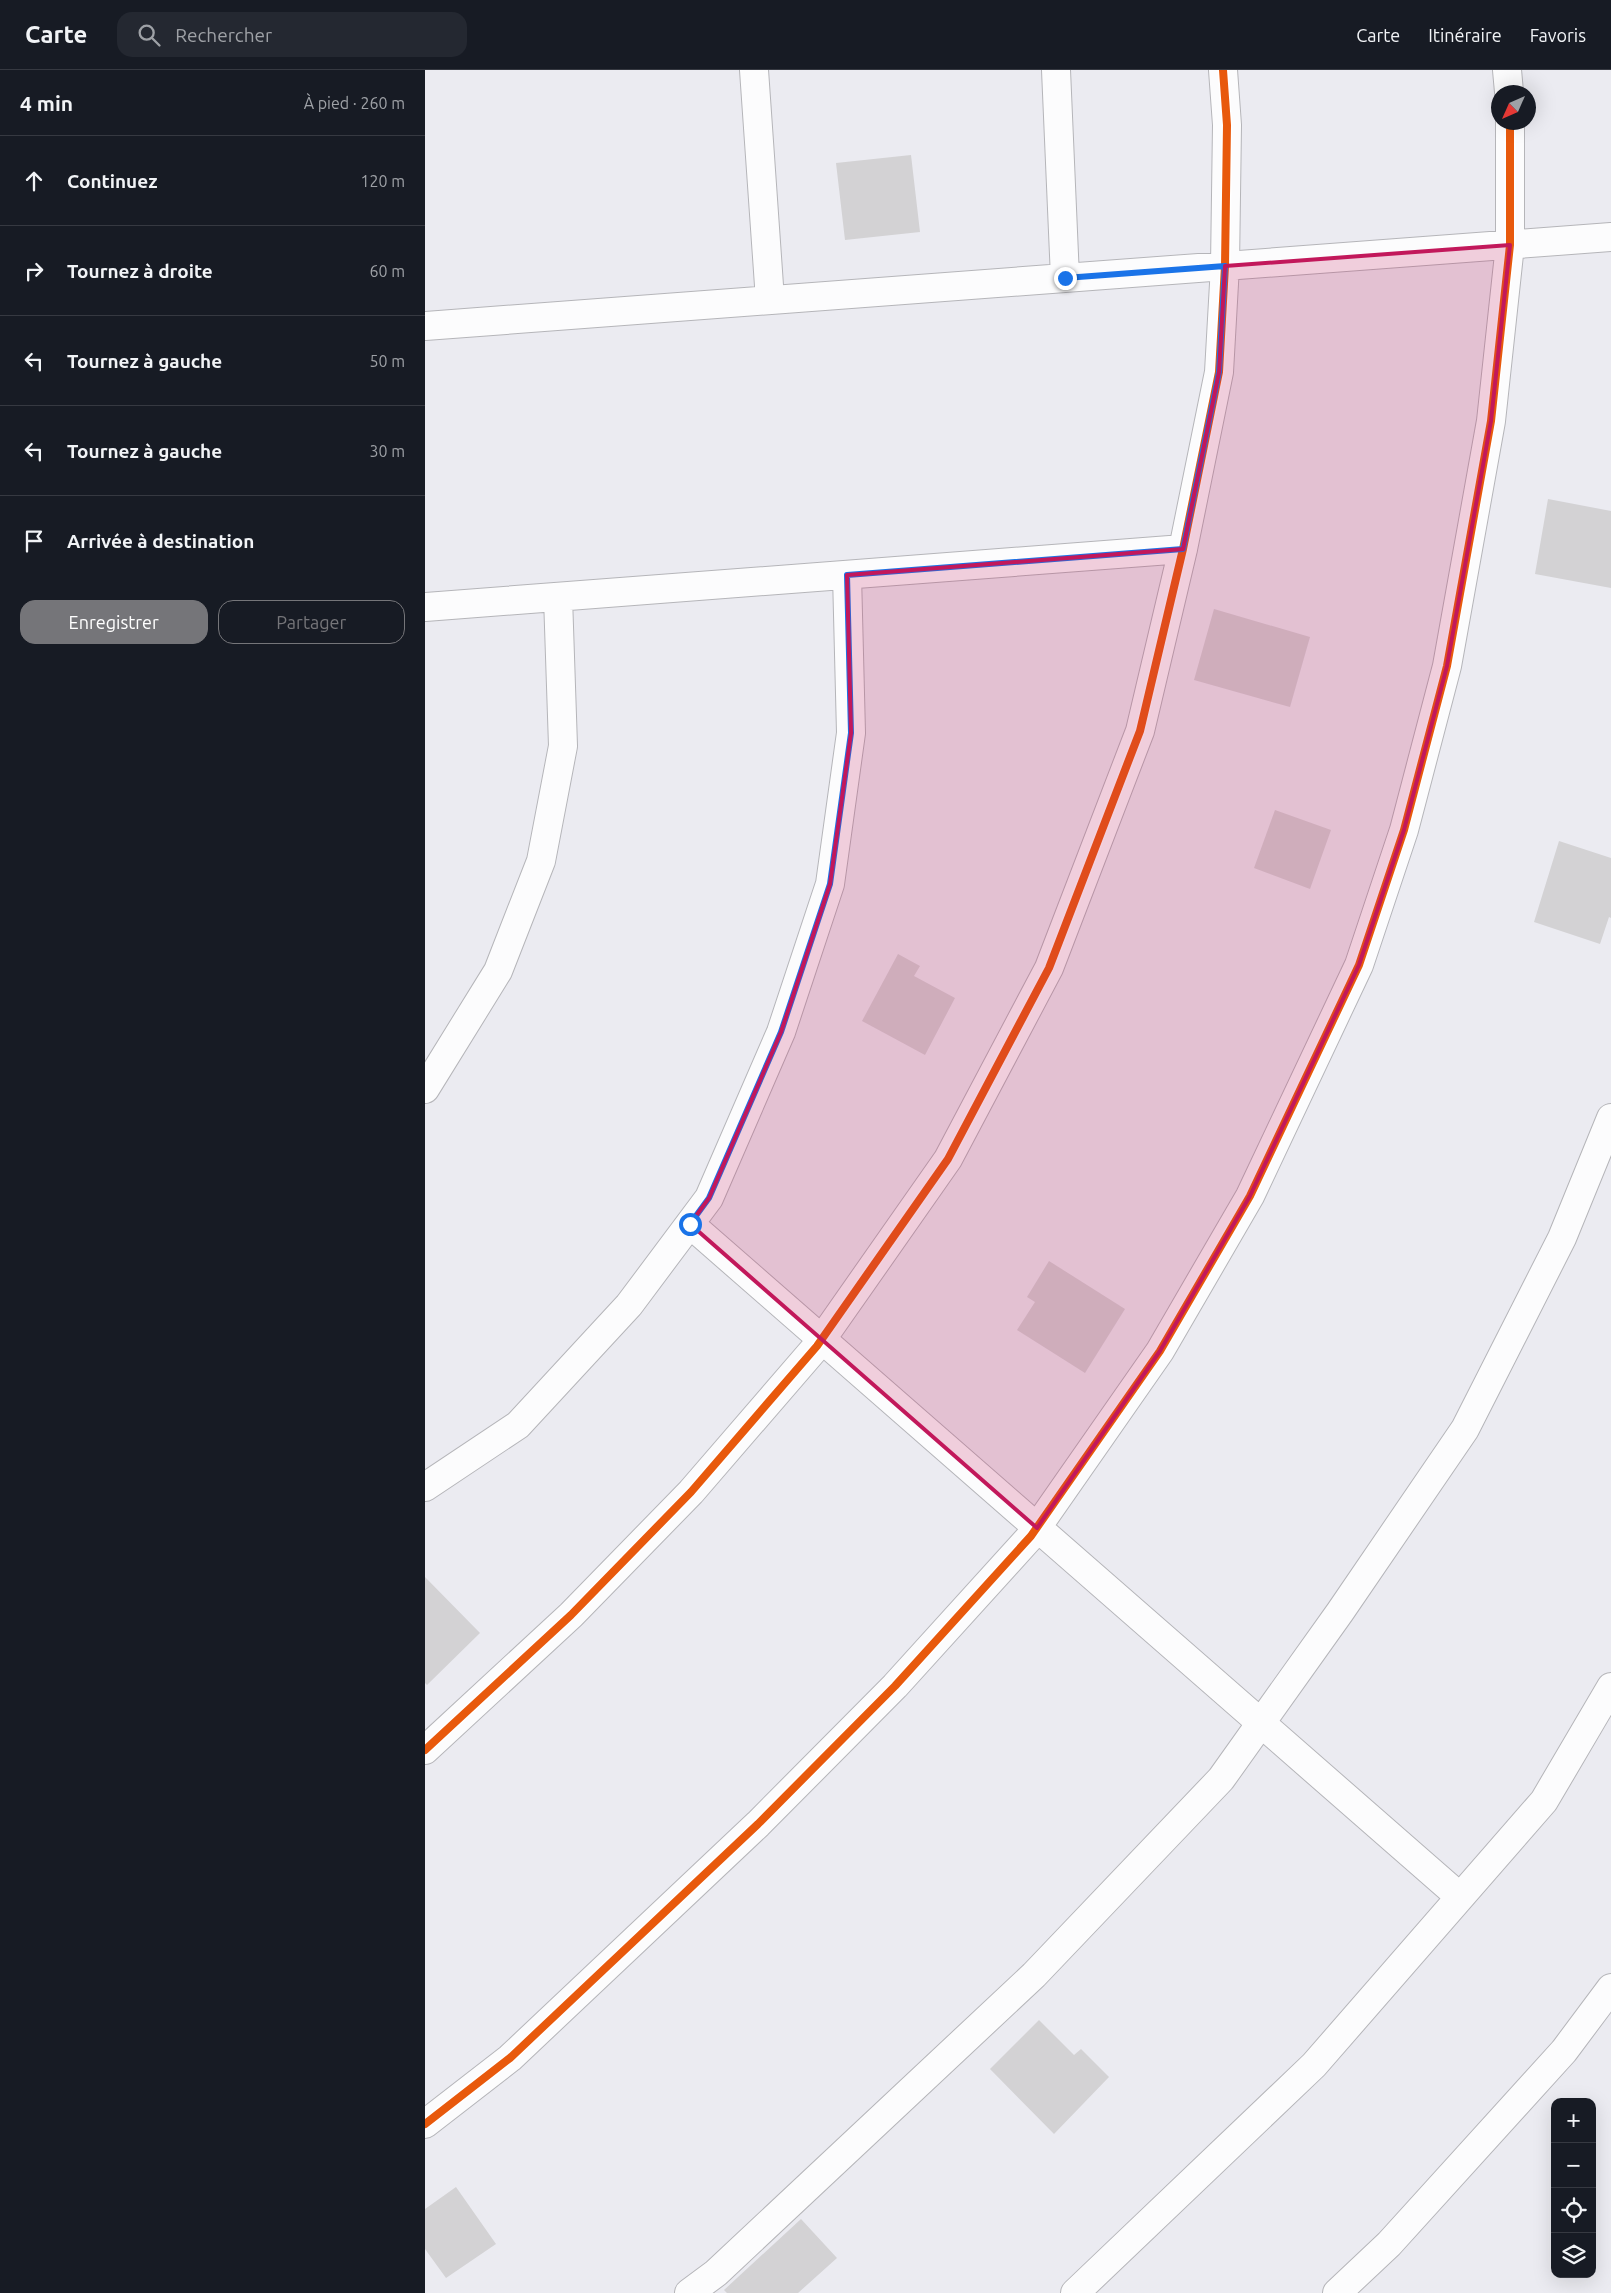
<!DOCTYPE html>
<html lang="fr">
<head>
<meta charset="utf-8">
<style>
  :root { --surface:#171b24; --page:#242831; --text:#f1f3f6; --muted:#9ea1a6; --line:#363941; --accent:#757579 }
  body { margin:0; font-family:Ubuntu,sans-serif; background:var(--page); color:var(--text) }
  .controls { position:absolute; right:15px; bottom:15px; display:grid; overflow:hidden; border-radius:10px; box-shadow:0 5px 20px #0002 }
  .controls button { width:45px; height:45px; display:grid; place-items:center; padding:0; border:0; border-bottom:1px solid var(--line); background:var(--surface); color:var(--text); font:25px sans-serif }
  .compass { position:absolute; left:1066px; top:15px; width:45px; height:45px; border-radius:50%; background:var(--surface); box-shadow:0 5px 20px #0002; rotate:225deg }
  .stop { position:absolute; width:15px; height:15px; margin:-11px; border:4px solid #1a73e8; border-radius:50%; background:#fff }
  .stop.end { background:#1a73e8; border-color:#fff; box-shadow:0 1px 5px #0008 }
  .list { margin:0; padding:0; list-style:none }
  h2 { display:flex; justify-content:space-between; align-items:center; height:65px; margin:0; padding:0 20px; font-size:21px }
  h2 small { font-size:16px; font-weight:400; color:var(--muted) }
  .list li { display:grid; grid-template-columns:32px 1fr auto; gap:15px; align-items:center; box-sizing:border-box; height:90px; padding:0 20px; border-top:1px solid var(--line) }
  .list b { display:block; font-size:19px; white-space:nowrap }
  .list em { font-size:16px; font-style:normal; color:var(--muted) }
  .actions { display:flex; gap:10px; padding:15px 20px }
  .actions a { flex:1; padding:11px 0; border:1px solid var(--accent); border-radius:15px; text-align:center; font-size:18px; color:var(--accent) }
  .actions .main { background:var(--accent); color:#fff }
  .icon { flex:none; width:28px; height:28px; fill:none; stroke:currentColor; stroke-width:2; stroke-linecap:round; stroke-linejoin:round }
  .map { position:relative; flex:none; width:1186px; height:2223px; overflow:hidden }
  header { display:flex; align-items:center; gap:30px; box-sizing:border-box; height:70px; padding:0 25px; background:var(--surface); border-bottom:1px solid var(--line) }
  header strong { font-size:24px }
  nav { display:flex; gap:28px; margin-inline-start:auto; font-size:18px }
  .search { width:350px; height:45px; background:var(--page); display:flex; align-items:center; gap:12px; box-sizing:border-box; padding:0 18px; border-radius:15px; color:var(--muted); font-size:19px }
  main { display:flex }
  aside { flex:1; background:var(--surface) }
  .map>svg:first-child { display:block }
</style>
</head>
<body>
<header>
<strong>Carte</strong>
<div class="search"><svg class="icon" aria-label="search" viewBox="0 0 24 24"><circle cx="10" cy="10" r="6"/><path d="M15 15l6 6"/></svg>Rechercher</div>
<nav><a>Carte</a><a>Itinéraire</a><a>Favoris</a></nav>
</header>
<main>
<aside>
<h2>4 min<small>À pied · 260 m</small></h2>
<ul class="list">
<li><svg class="icon" aria-label="ahead" viewBox="0 0 24 24"><path d="M12 20V5M6 11l6-6 6 6"/></svg><div><b>Continuez</b></div><em>120 m</em></li>
<li><svg class="icon" aria-label="right" viewBox="0 0 24 24"><path d="M7 20v-9h11M14 6l5 5-5 5"/></svg><div><b>Tournez à droite</b></div><em>60 m</em></li>
<li><svg class="icon" aria-label="left" viewBox="0 0 24 24"><path d="M17 20v-9H6M10 6l-5 5 5 5"/></svg><div><b>Tournez à gauche</b></div><em>50 m</em></li>
<li><svg class="icon" aria-label="left" viewBox="0 0 24 24"><path d="M17 20v-9H6M10 6l-5 5 5 5"/></svg><div><b>Tournez à gauche</b></div><em>30 m</em></li>
<li><svg class="icon" aria-label="arrive" viewBox="0 0 24 24"><path d="M6 21V4h12l-3 4 3 4H6"/></svg><div><b>Arrivée à destination</b></div></li>
</ul>
<div class="actions"><a class="main">Enregistrer</a><a>Partager</a></div>
</aside>
<div class="map">
<svg width="1186" height="2223" viewBox="0 0 1186 2223">
  <rect width="100%" height="100%" fill="#ebebf1"/>
  <path fill="#d3d2d4" d="M 486,85 L 495,162 L 420,170 L 411,93 Z
    M 1123,429 L 1186,441 L 1186,518 L 1110,504 Z
    M 789,539 L 885,567 L 865,637 L 769,610 Z
    M 850,740 L 906,760 L 885,819 L 829,798 Z
    M 1134,771 L 1186,788 L 1186,848 L 1184,847 L 1175,874 L 1109,852 Z
    M 473,884 L 495,896 L 489,906 L 530,928 L 500,985 L 437,951 Z
    M 624,1191 L 700,1239 L 660,1303 L 592,1260 L 610,1232 L 602,1227 Z
    M 0,1507 L 55,1563 L 2,1615 L 0,1613 Z
    M 614,1950 L 649,1985 L 656,1979 L 684,2007 L 629,2064 L 565,1999 Z
    M 31,2117 L 71,2174 L 21,2208 L 0,2179 L 0,2139 Z
    M 376,2149 L 412,2188 L 373,2223 L 302,2223 L 299,2220 Z"/>
  <g fill="none" stroke-linecap="round" stroke-linejoin="round">
    <g stroke="#b5b5b9" stroke-width="30">
      <path id="minor" d="M 329,0 L 345,230
        M 631,0 L 640,208
        M 1082,0 L 1084,22
        M 0,256 L 1186,167
        M 0,537 L 758,479
        M 0,1019 L 73,901 L 116,791 L 138,676 L 133,527
        M 265,1154 L 1035,1827
        M 0,1417 L 93,1355 L 204,1235 L 284,1128 L 356,962 L 405,814 L 426,663 L 422,505
        M 0,1680 L 146,1545 L 266,1422 L 392,1276 L 523,1089 L 624,898 L 715,661 L 758,479 L 794,302 L 800,196 L 802,55 L 798,0
        M 0,2054 L 85,1988 L 333,1754 L 470,1616 L 606,1466 L 735,1281 L 825,1126 L 934,895 L 979,760 L 1022,596 L 1066,351 L 1085,175 L 1085,52
        M 264,2223 L 291,2203 L 609,1905 L 796,1709 L 915,1542 L 1040,1359 L 1137,1168 L 1186,1048
        M 650,2223 L 889,1995 L 1119,1731 L 1186,1617
        M 912,2223 L 964,2174 L 1139,1981 L 1186,1918"/>
    </g>
    <use href="#minor" stroke="#fcfcfd" stroke-width="28"/>
    <g stroke="#fff" stroke-width="11">
      <path id="cycleway" d="M 0,1680 L 146,1545 L 266,1422 L 392,1276 L 523,1089 L 624,898 L 715,661 L 758,479 L 794,302 L 800,196 L 802,55 L 798,0
        M 0,2054 L 85,1988 L 333,1754 L 470,1616 L 606,1466 L 735,1281 L 825,1126 L 934,895 L 979,760 L 1022,596 L 1066,351 L 1085,175 L 1085,52"/>
    </g>
    <use href="#cycleway" stroke="#e8590c" stroke-width="8"/>
  </g>
  <g fill="none" stroke-linecap="round" stroke-linejoin="round">
    <path stroke="#1a73e8" stroke-width="6" d="M 265,1154 L 284,1128 L 356,962 L 405,814 L 426,663 L 422,505 L 758,479 L 794,302 L 800,196 L 640,208"/>
  </g>
  <path fill="#c2185b" fill-opacity="0.2" stroke="#c2185b" stroke-width="4" stroke-linejoin="round" d="M 1085,175 L 1066,351 L 1022,596 L 979,760 L 934,895 L 825,1126 L 735,1281 L 612,1458 L 265,1154 L 284,1128 L 356,962 L 405,814 L 426,663 L 422,505 L 758,479 L 794,302 L 800,196 Z"/>
</svg>
<div class="controls">
<button>+</button>
<button>−</button>
<button><svg class="icon" aria-label="locate" viewBox="0 0 24 24"><circle cx="12" cy="12" r="6"/><path d="M12 2v4M12 18v4M2 12h4M18 12h4"/></svg></button>
<button><svg class="icon" aria-label="layers" viewBox="0 0 24 24"><path d="M12 4l9 5-9 5-9-5zM3 14l9 5 9-5"/></svg></button>
</div>
<svg class="compass" viewBox="-18 -18 36 36"><path d="M0-13l5 13h-10z" fill="#e53935"/><path d="M0 13l5-13h-10z" fill="#9ea1a6"/></svg>
<div class="stop" style="left:265px;top:1154px"></div>
<div class="stop end" style="left:640px;top:208px"></div>
</div>
</main>
</body>
</html>
